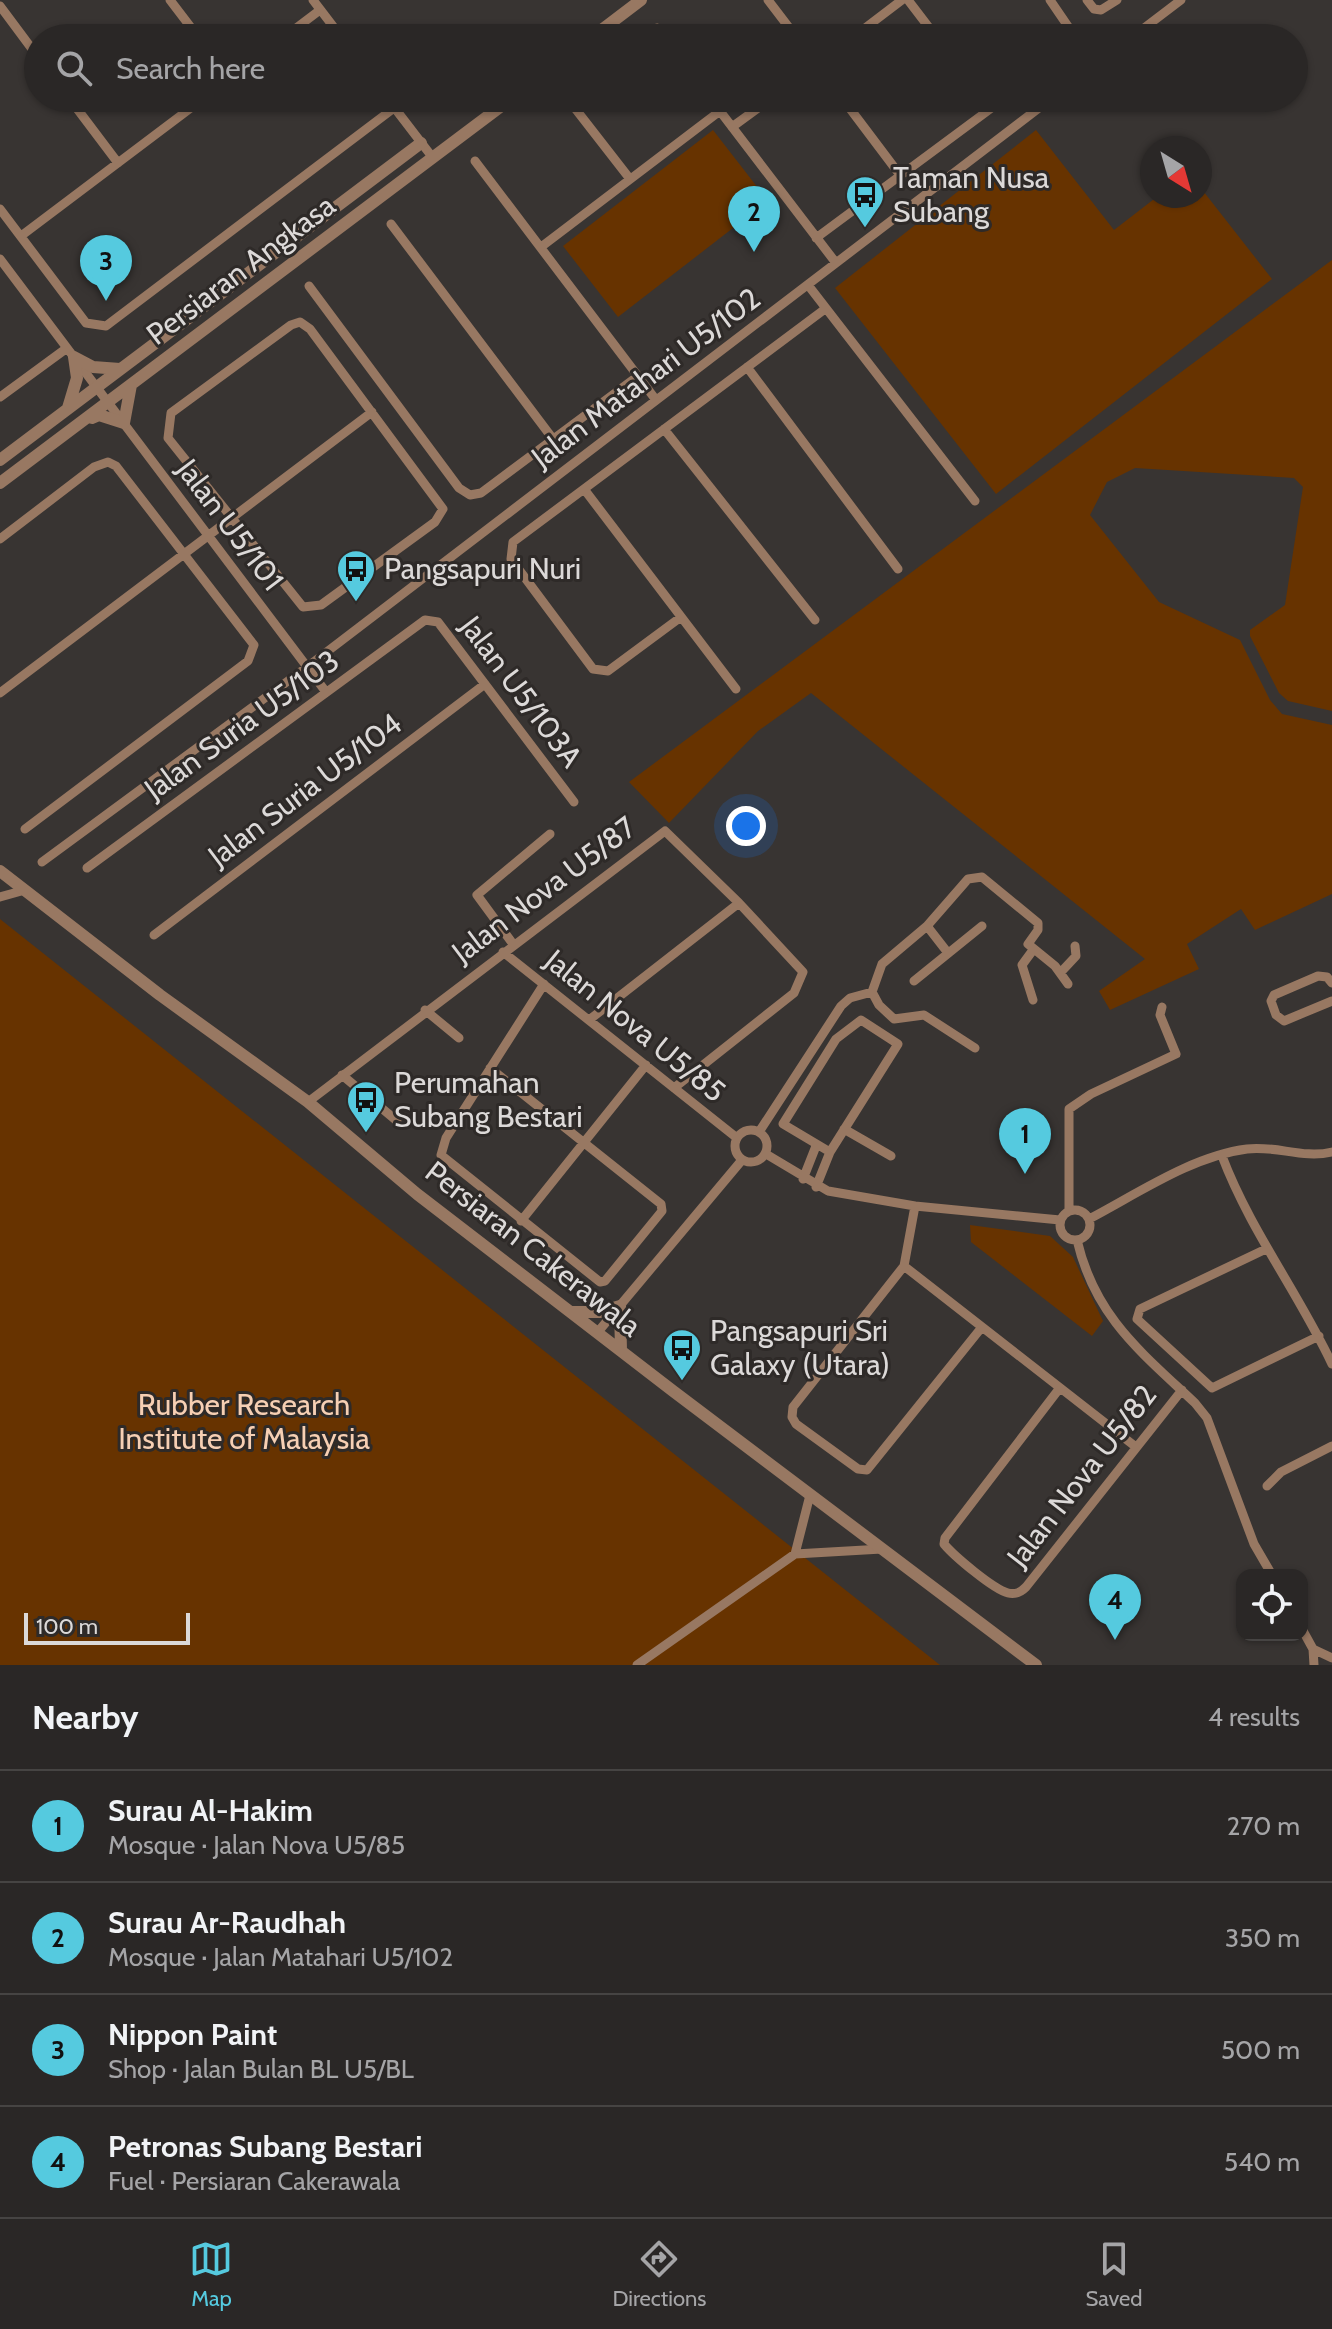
<!DOCTYPE html>
<html lang="en">
<head>
<meta charset="utf-8">
<style>
  :root { --surface:#2a2726; --page:#322f2e; --text:#f1f3f6; --muted:#a5a5a7; --line:#464443; --accent:#55cadf }
  body { margin:0; font-family:Cabin,sans-serif; background:var(--page); color:var(--text) }
  .controls { position:absolute; right:24px; bottom:24px; display:grid; overflow:hidden; border-radius:16px; box-shadow:0 2px 6px #0004 }
  .controls button { width:72px; height:72px; display:grid; place-items:center; padding:0; border:0; border-bottom:2px solid var(--line); background:var(--surface); color:var(--text); font:40px sans-serif }
  .compass { position:absolute; left:1140px; top:136px; width:72px; height:72px; border-radius:50%; background:var(--surface); box-shadow:0 2px 6px #0004; rotate:143deg }
  .scale { position:absolute; left:24px; bottom:20px; width:166px; box-sizing:border-box; padding-left:8px; border:4px solid #dcd9d8; border-top:0; font-size:22px; line-height:28px; white-space:nowrap; color:#dcd9d8; -webkit-text-stroke:6px #2e2a28; paint-order:stroke }
  .you { position:absolute; left:746px; top:826px; width:28px; height:28px; margin:-20px; border:6px solid #fff; border-radius:50%; background:#1a73e8; box-shadow:0 0 0 12px #1a73e833 }
  .badge { display:grid; place-items:center; width:52px; height:52px; border-radius:50%; background:var(--accent); color:#111; font-size:26px; font-weight:700 }
  .pin { position:absolute; translate:-50% -66px; filter:drop-shadow(0 2px 4px #0008) }
  .pin::after { content:''; position:absolute; top:42px; width:28px; height:24px; background:inherit; clip-path:polygon(0 0,100% 0,50% 100%) }
  .list { margin:0; padding:0; list-style:none }
  h2 { display:flex; justify-content:space-between; align-items:center; height:104px; margin:0; padding:0 32px; font-size:34px }
  h2 small { font-size:26px; font-weight:400; color:var(--muted) }
  .list li { display:grid; grid-template-columns:52px 1fr auto; gap:24px; align-items:center; box-sizing:border-box; height:112px; padding:0 32px; border-top:2px solid var(--line) }
  .list b { display:block; font-size:30px; white-space:nowrap }
  .list p { margin:0; font-size:26px; white-space:nowrap; color:var(--muted) }
  .list em { font-size:26px; font-style:normal; color:var(--muted) }
  .icon { flex:none; width:44px; height:44px; fill:none; stroke:currentColor; stroke-width:2; stroke-linecap:round; stroke-linejoin:round }
  .map { position:relative; flex:none; width:1332px; height:1665px; overflow:hidden }
  .search { position:absolute; background:var(--surface); box-shadow:0 2px 6px #0004; left:24px; right:24px; top:24px; height:88px; display:flex; align-items:center; gap:20px; box-sizing:border-box; padding:0 28px; border-radius:44px; color:var(--muted); font-size:30px }
  .sheet { height:552px; background:var(--surface) }
  nav { display:flex; justify-content:space-around; align-items:center; box-sizing:border-box; height:112px; border-top:2px solid var(--line); background:var(--surface); font-size:22px; color:var(--muted) }
  nav a { display:grid; justify-items:center; gap:4px }
  nav .on { color:var(--accent) }
  .map>svg:first-child { display:block }
</style>
</head>
<body>
<div class="map">
<svg width="1332" height="1665" viewBox="0 0 1332 1665">
  <rect width="100%" height="100%" fill="#383432"/>
  <path fill="#673300" d="M 713,130 L 768,201 L 618,317 L 563,246 Z
    M 1036,130 L 1114,230 L 1158,196 L 1200,196 L 1200,187 L 1272,279 L 996,494 L 835,288 Z
    M 1332,260 L 1332,711 L 1288,701 L 1279,693 L 1250,636 L 1250,630 L 1285,605 L 1303,487 L 1294,478 L 1135,468 L 1107,482 L 1090,515 L 1159,602 L 1240,640 L 1270,700 L 1282,714 L 1332,725 L 1332,894 L 1255,930 L 1241,909 L 1187,944 L 1199,969 L 1110,1010 L 1099,991 L 1145,959 L 811,693 L 758,731 L 669,823 L 629,782 Z
    M 0,919 L 940,1665 L 0,1665 Z
    M 970,1225 L 1050,1236 L 1073,1257 L 1103,1321 L 1092,1336 L 971,1242 Z"/>
  <g fill="none" stroke-linecap="round" stroke-linejoin="round">
    <path stroke="#987862" stroke-width="9" d="M 170,0 L 199,38
      M 313,0 L 342,38
      M 768,0 L 797,38
      M 908,0 L 937,38
      M 1050,0 L 1076,38
      M 1087,0 L 1094,9 L 1101,10 L 1117,0
      M 0,6 L 38,57
      M 657,28 L 664,38
      M 283,38 L 320,10
      M 852,38 L 902,0
      M 1131,38 L 1181,0
      M 69,98 L 118,163
      M 387,98 L 433,158
      M 567,98 L 630,179
      M 710,98 L 836,263
      M 842,98 L 900,175
      M 732,127 L 772,98
      M 475,161 L 656,400
      M 0,209 L 86,323 L 106,326 L 394,108
      M 391,224 L 553,439
      M 21,236 L 204,98
      M 816,238 L 1005,98
      M 541,247 L 720,111
      M 0,259 L 326,692
      M 808,285 L 975,501
      M 309,286 L 459,488 L 470,495 L 481,493 L 638,376
      M 300,322 L 310,329 L 443,509 L 435,522 L 321,605 L 303,607 L 168,438 L 171,413 L 291,325 Z
      M 747,367 L 898,569
      M 0,397 L 67,348
      M 664,429 L 815,620
      M 584,489 L 736,689
      M 0,539 L 94,467 L 108,462 L 116,466 L 254,645 L 248,661 L 25,829
      M 681,617 L 608,671 L 593,669 L 511,559 L 513,542 L 825,309
      M 0,693 L 372,412
      M 42,862 L 307,667 L 1052,98
      M 87,868 L 425,620 L 438,622 L 574,802
      M 0,897 L 25,890
      M 927,926 L 948,953
      M 154,935 L 485,684
      M 513,944 L 477,895 L 550,834
      M 1033,950 L 1022,965 L 1033,1000
      M 503,952 L 737,1138
      M 1061,972 L 1076,956 L 1075,946
      M 914,981 L 982,926
      M 1332,983 L 1327,977 L 1318,976 L 1274,995 L 1271,1001 L 1276,1015 L 1284,1021 L 1332,1001
      M 425,1010 L 459,1038
      M 589,1020 L 739,903
      M 975,1048 L 924,1015 L 894,1019 L 879,1005 L 872,992 L 882,964 L 927,926 L 968,879 L 982,877 L 1038,923 L 1038,930 L 1028,944 L 1055,966 L 1068,984
      M 490,1068 L 661,1204 L 662,1211 L 605,1281 L 600,1282 L 441,1155 L 446,1138 L 544,984
      M 342,1075 L 397,1121
      M 308,1102 L 665,831 L 739,903 L 803,972 L 794,993 L 674,1088
      M 844,1129 L 891,1156
      M735 1146a16 16 0 1 1 32 0a16 16 0 1 1-32 0Z
      M 759,1132 L 841,1006 L 850,998 L 872,992
      M 766,1154 L 828,1191 L 915,1206 L 1060,1220
      M 1222,1156 C 1250,1230 1298,1292 1332,1364
      M 803,1179 L 816,1146
      M 816,1187 L 830,1152 L 898,1044 L 861,1020 L 836,1039 L 783,1124 L 830,1152
      M 915,1206 L 904,1266 L 793,1407 L 792,1417 L 796,1424 L 858,1469 L 867,1470 L 982,1327
      M1060 1225a15 15 0 1 1 30 0a15 15 0 1 1-30 0Z
      M 1069,1211 L 1069,1109 L 1091,1094 L 1176,1054 L 1160,1015 L 1162,1007
      M 1089,1219 C 1137,1194 1192,1156 1247,1149 C 1275,1145 1303,1159 1332,1152
      M 521,1221 L 646,1065
      M 1077,1240 C 1095,1317 1141,1352 1195,1403 L 1207,1418 L 1254,1544 L 1272,1575
      M 1266,1249 L 1140,1309 L 1137,1319 L 1212,1388 L 1319,1336
      M 904,1266 L 1136,1447
      M 597,1333 L 742,1160
      M 1059,1389 L 945,1538 L 944,1544 C 954,1556 993,1589 1008,1593 C 1016,1595 1021,1592 1026,1587 L 1182,1390
      M 1267,1486 L 1281,1472 L 1332,1446
      M 795,1554 L 810,1495
      M 1302,1629 L 1313,1649 L 1314,1665
      M 1313,1649 L 1332,1658
      M 637,1665 L 795,1554 L 882,1549"/>
    <path stroke="#987862" stroke-width="12" d="M 591,38 L 641,0
      M 74,357 L 93,367 L 120,369
      M 68,408 L 77,378 L 74,357
      M 92,418 L 99,415 L 124,423 L 131,385
      M 0,460 L 421,143
      M 0,483 L 512,98
      M 0,871 L 160,995 L 308,1102 L 417,1194 L 673,1391 L 1036,1665
      M 571,1312 L 600,1312 L 620,1306 L 621,1351"/>
  </g>
  <defs>
    <g id="bus-pin" transform="scale(2)"><path d="M0 17L-7.5 6A9.5 9.5 0 1 1 7.5 6Z" fill="#55cadf" stroke="#2e2a28"/><path d="M-5-6H5V4H4V6H2V4H-2V6H-4V4H-5ZM-3.5-4V0h7V-4ZM-3.5 1.2v1.5H-2V1.2ZM2 1.2v1.5H3.5V1.2Z" fill="#111"/></g>
  </defs>
  <g fill-rule="evenodd">
    <use href="#bus-pin" x="865" y="195"/>
    <use href="#bus-pin" x="356" y="569"/>
    <use href="#bus-pin" x="366" y="1100"/>
    <use href="#bus-pin" x="682" y="1348"/>
  </g>
  <g text-anchor="middle" stroke-width="6" stroke-linejoin="round" paint-order="stroke">
    <g font-size="30" fill="#dcd9d8" stroke="#2e2a28" text-anchor="start">
      <text x="893" y="188">Taman Nusa<tspan x="893" dy="34">Subang</tspan></text>
      <text x="384" y="579">Pangsapuri Nuri</text>
      <text x="394" y="1093">Perumahan<tspan x="394" dy="34">Subang Bestari</tspan></text>
      <text x="710" y="1341">Pangsapuri Sri<tspan x="710" dy="34">Galaxy (Utara)</tspan></text>
    </g>
    <g font-size="30" fill="#dcd9d8" stroke="#2e2a28">
      <text transform="translate(241 270) rotate(-37)" y="10">Persiaran Angkasa</text>
      <text transform="translate(646 378) rotate(-37)" y="10">Jalan Matahari U5/102</text>
      <text transform="translate(230 525) rotate(53)" y="10">Jalan U5/101</text>
      <text transform="translate(521 692) rotate(53)" y="10">Jalan U5/103A</text>
      <text transform="translate(242 725) rotate(-36)" y="10">Jalan Suria U5/103</text>
      <text transform="translate(305 790) rotate(-37)" y="10">Jalan Suria U5/104</text>
      <text transform="translate(544 890) rotate(-37)" y="10">Jalan Nova U5/87</text>
      <text transform="translate(635 1026) rotate(39)" y="10">Jalan Nova U5/85</text>
      <text transform="translate(533 1249) rotate(38)" y="10">Persiaran Cakerawala</text>
      <text transform="translate(1082 1476) rotate(-52)" y="10">Jalan Nova U5/82</text>
    </g>
    <g font-size="30" fill="#f6cfb3" stroke="#2e2a28">
      <text x="244" y="1415">Rubber Research<tspan x="244" dy="34">Institute of Malaysia</tspan></text>
    </g>
  </g>
</svg>
<div class="controls">
<button><svg class="icon" aria-label="locate" viewBox="0 0 24 24"><circle cx="12" cy="12" r="6"/><path d="M12 2v4M12 18v4M2 12h4M18 12h4"/></svg></button>
</div>
<svg class="compass" viewBox="-18 -18 36 36"><path d="M0-13l5 13h-10z" fill="#e53935"/><path d="M0 13l5-13h-10z" fill="#a5a5a7"/></svg>
<div class="scale">100 m</div>
<div class="you"></div>
<div class="pin badge" style="left:1025px;top:1174px">1</div>
<div class="pin badge" style="left:754px;top:252px">2</div>
<div class="pin badge" style="left:106px;top:301px">3</div>
<div class="pin badge" style="left:1115px;top:1640px">4</div>
<div class="search"><svg class="icon" aria-label="search" viewBox="0 0 24 24"><circle cx="10" cy="10" r="6"/><path d="M15 15l6 6"/></svg>Search here</div>
</div>
<section class="sheet">
<h2>Nearby<small>4 results</small></h2>
<ul class="list">
<li><span class="badge">1</span><div><b>Surau Al-Hakim</b><p>Mosque · Jalan Nova U5/85</p></div><em>270 m</em></li>
<li><span class="badge">2</span><div><b>Surau Ar-Raudhah</b><p>Mosque · Jalan Matahari U5/102</p></div><em>350 m</em></li>
<li><span class="badge">3</span><div><b>Nippon Paint</b><p>Shop · Jalan Bulan BL U5/BL</p></div><em>500 m</em></li>
<li><span class="badge">4</span><div><b>Petronas Subang Bestari</b><p>Fuel · Persiaran Cakerawala</p></div><em>540 m</em></li>
</ul>
</section>
<nav>
<a class="on"><svg class="icon" aria-label="map" viewBox="0 0 24 24"><path d="M3 6l6-2 6 2 6-2v14l-6 2-6-2-6 2zM9 4v14M15 6v14"/></svg>Map</a>
<a><svg class="icon" aria-label="directions" viewBox="0 0 24 24"><path d="M12 3l9 9-9 9-9-9zM9 14v-3h6M13 9l2 2-2 2"/></svg>Directions</a>
<a><svg class="icon" aria-label="saved" viewBox="0 0 24 24"><path d="M7 4h10v16l-5-4-5 4z"/></svg>Saved</a>
</nav>
</body>
</html>
